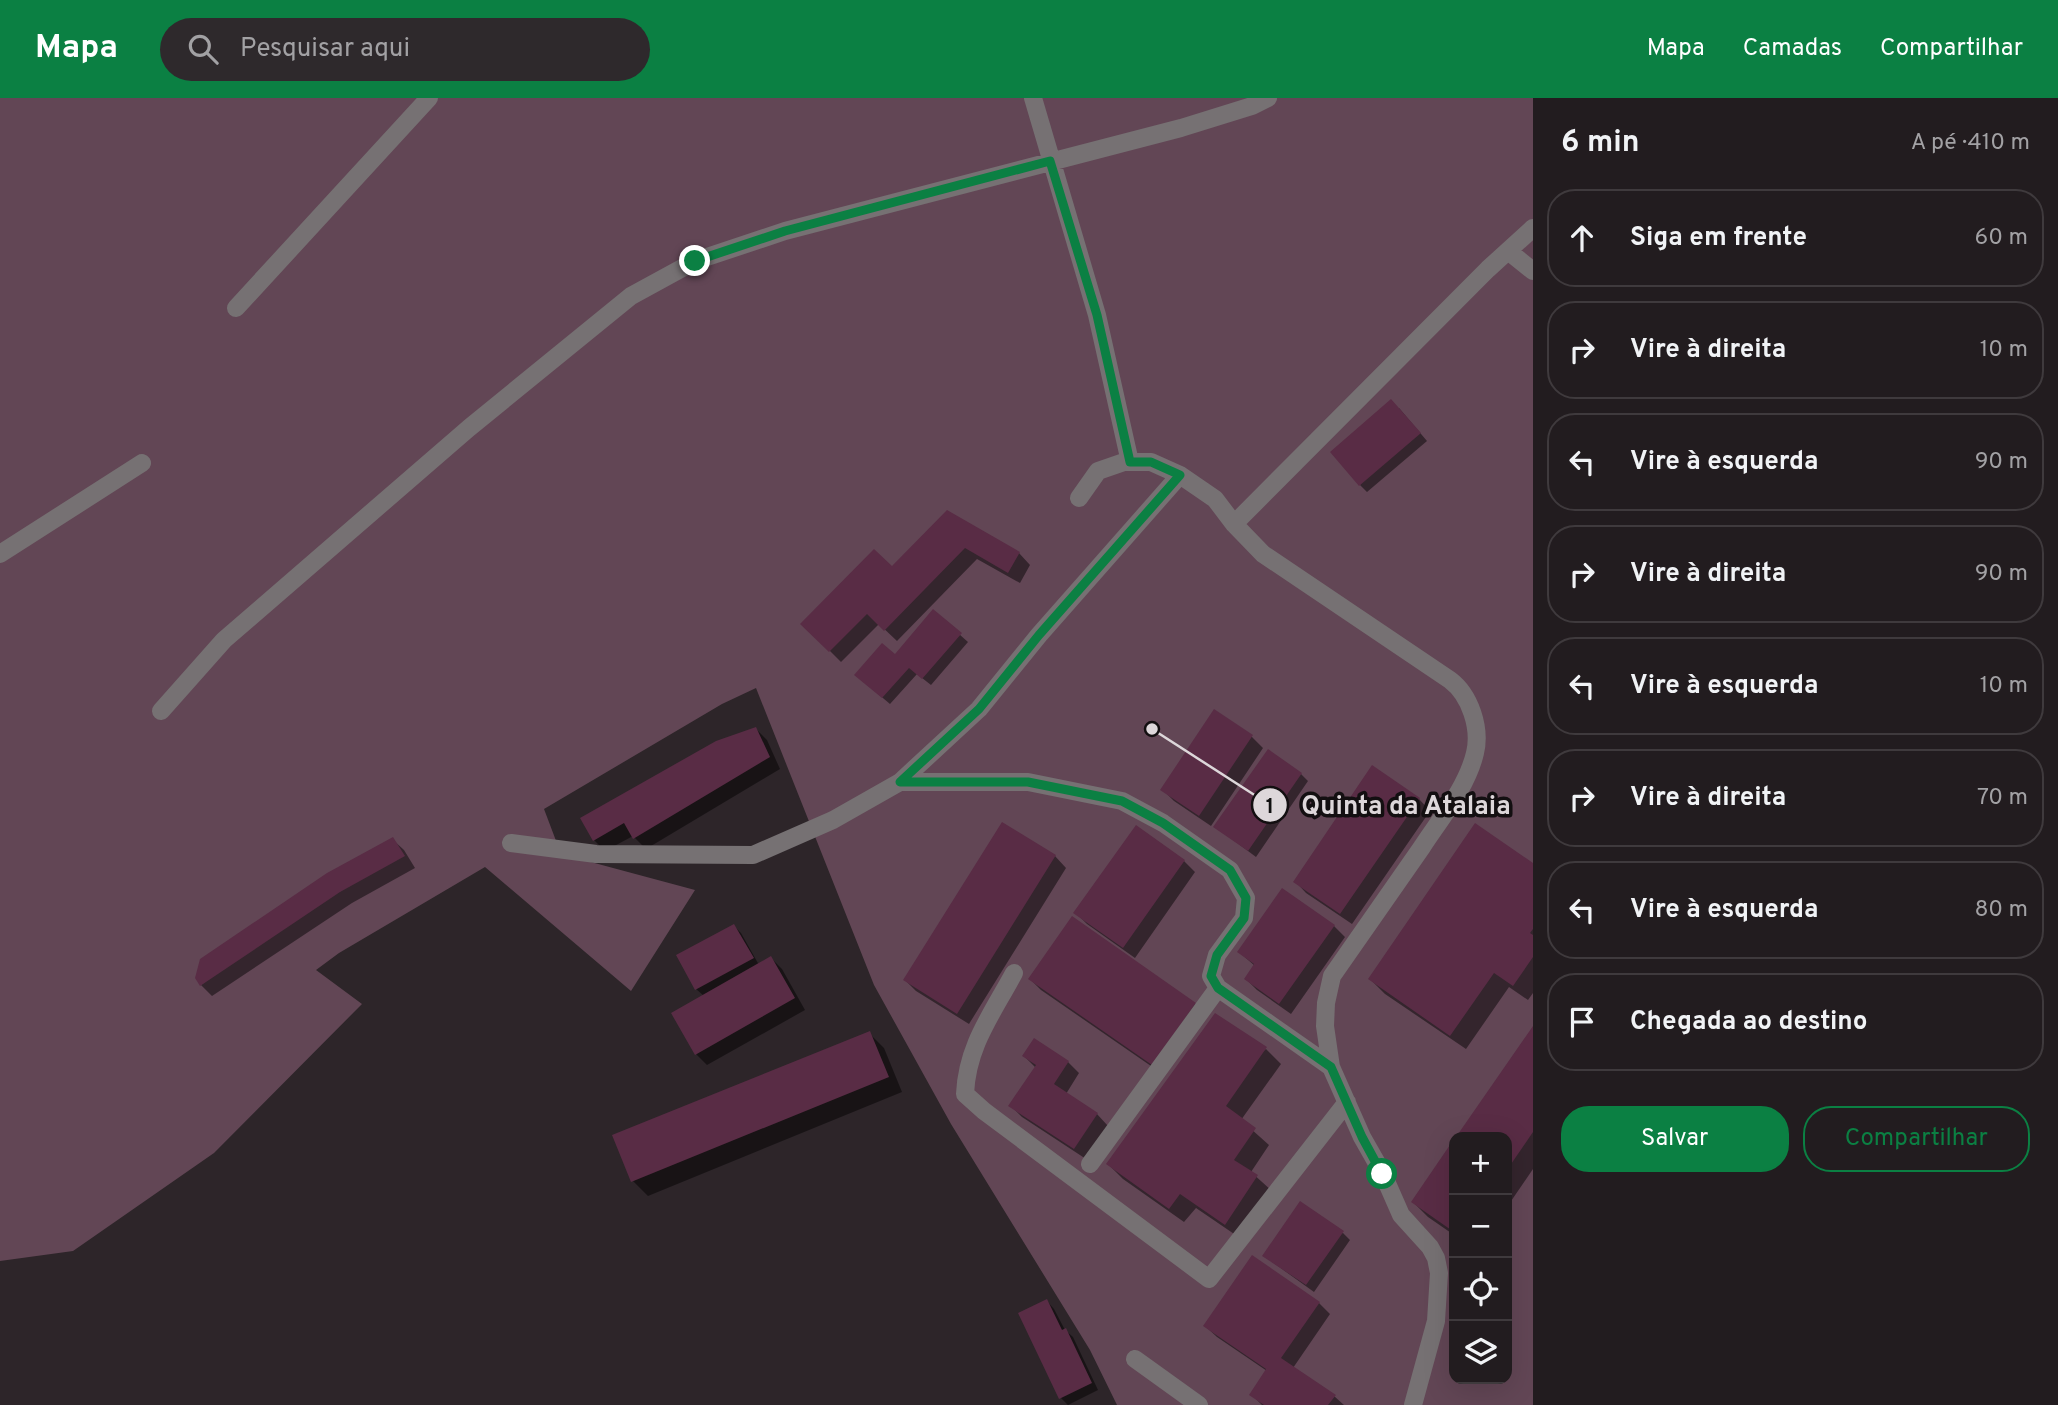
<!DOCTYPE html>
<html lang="pt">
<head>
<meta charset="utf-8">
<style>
  :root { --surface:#221c1f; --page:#2e292c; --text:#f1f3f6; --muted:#a2a1a4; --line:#3f3a3d; --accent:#0b8043 }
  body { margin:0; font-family:Overpass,sans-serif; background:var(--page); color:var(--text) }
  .controls { position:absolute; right:21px; bottom:21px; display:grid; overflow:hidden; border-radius:14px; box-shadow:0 7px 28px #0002 }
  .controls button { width:63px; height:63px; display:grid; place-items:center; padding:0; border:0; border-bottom:2px solid var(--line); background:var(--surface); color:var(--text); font:35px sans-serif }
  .stop { position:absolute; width:21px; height:21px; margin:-16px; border:5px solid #0b8043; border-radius:50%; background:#fff }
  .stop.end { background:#0b8043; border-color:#fff; box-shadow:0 2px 7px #0008 }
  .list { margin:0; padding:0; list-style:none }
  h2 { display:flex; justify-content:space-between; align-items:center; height:91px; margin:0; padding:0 28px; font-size:30px }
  h2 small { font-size:23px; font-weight:400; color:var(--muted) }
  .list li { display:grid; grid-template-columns:46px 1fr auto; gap:21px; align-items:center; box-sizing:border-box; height:98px; margin:0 14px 14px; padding:0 14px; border:2px solid var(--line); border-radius:28px }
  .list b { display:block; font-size:26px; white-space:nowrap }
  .list em { font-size:23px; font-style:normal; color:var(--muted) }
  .actions { display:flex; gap:14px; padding:21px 28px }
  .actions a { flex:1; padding:16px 0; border:2px solid var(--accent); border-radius:28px; text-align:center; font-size:24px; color:var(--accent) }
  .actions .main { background:var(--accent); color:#fff }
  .icon { flex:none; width:38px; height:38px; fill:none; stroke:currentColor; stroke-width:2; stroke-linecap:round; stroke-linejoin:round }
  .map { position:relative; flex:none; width:1533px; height:1307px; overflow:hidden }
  header { display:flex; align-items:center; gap:42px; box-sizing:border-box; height:98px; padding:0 35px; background:var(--accent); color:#fff }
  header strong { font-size:33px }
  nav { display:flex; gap:38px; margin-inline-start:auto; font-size:24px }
  .search { width:490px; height:63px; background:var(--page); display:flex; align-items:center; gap:18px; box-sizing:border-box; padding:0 24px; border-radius:38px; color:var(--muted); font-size:26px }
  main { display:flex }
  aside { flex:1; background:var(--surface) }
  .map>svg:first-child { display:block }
</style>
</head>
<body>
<header>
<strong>Mapa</strong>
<div class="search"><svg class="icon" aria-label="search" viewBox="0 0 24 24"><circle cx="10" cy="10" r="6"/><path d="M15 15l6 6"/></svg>Pesquisar aqui</div>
<nav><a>Mapa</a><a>Camadas</a><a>Compartilhar</a></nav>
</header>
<main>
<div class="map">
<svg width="1533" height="1307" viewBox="0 0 1533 1307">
  <rect width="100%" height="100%" fill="#2d2529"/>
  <path fill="#624655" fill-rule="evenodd" d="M 0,0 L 1533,0 L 1533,1307 L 1117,1307 L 1090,1252 L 951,1026 L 874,887 L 756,590 L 722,606 L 544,711 L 561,756 L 695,792 L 631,893 L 485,769 L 339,855 L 316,872 L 362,906 L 214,1055 L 73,1153 L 0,1163 ZM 1454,1039 L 1507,1039 L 1507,1281 L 1454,1281 Z"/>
  <path fill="#0007" d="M 1399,310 L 1427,343 L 1367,394 L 1360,387 Z
    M 948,415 L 1019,455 L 1030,467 L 1020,485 L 977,461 L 897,543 L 879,526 L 841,564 L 803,526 L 892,471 Z
    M 933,513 L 968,544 L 931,587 L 917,576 L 890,606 L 864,584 L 895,558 Z
    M 1214,613 L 1252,639 L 1263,650 L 1211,728 L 1174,703 L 1163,692 Z
    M 756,631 L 767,642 L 780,671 L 646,751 L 633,738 L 605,753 L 594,742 Z
    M 1373,670 L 1419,701 L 1430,713 L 1352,826 L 1306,795 L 1295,783 Z
    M 1301,676 L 1308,683 L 1256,759 L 1216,729 Z
    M 392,741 L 404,752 L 415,770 L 352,805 L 212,898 L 201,887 Z
    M 1055,758 L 1066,770 L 969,926 L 916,893 L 905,882 Z
    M 1184,763 L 1195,774 L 1135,860 L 1087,826 L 1076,815 Z
    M 1533,767 L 1533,895 L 1528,902 L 1509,889 L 1466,951 L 1385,896 L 1370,881 Z
    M 734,828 L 741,835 L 759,867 L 771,860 L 782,871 L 805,912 L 707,967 L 696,956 L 704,898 L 696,891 Z
    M 1334,828 L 1345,839 L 1291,916 L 1257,892 L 1246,881 L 1255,868 L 1239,854 Z
    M 1030,881 L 1195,906 L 1206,918 L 1164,977 L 1041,892 Z
    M 1533,931 L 1533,1071 L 1507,1109 L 1507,1039 L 1458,1039 Z
    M 869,935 L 884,950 L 902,994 L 648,1098 L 633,1083 Z
    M 1266,951 L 1281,966 L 1241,1022 L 1269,1047 L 1251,1074 L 1272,1093 L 1240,1140 L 1196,1110 L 1184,1124 L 1123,1081 L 1108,1066 Z
    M 1024,958 L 1068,964 L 1079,975 L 1066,996 L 1097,1016 L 1108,1028 L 1086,1061 L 1022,1019 L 1011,1008 L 1036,970 Z
    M 1454,1044 L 1454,1137 L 1428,1119 L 1413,1104 Z
    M 1343,1135 L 1350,1142 L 1314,1194 L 1264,1158 Z
    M 1047,1203 L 1054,1211 L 1065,1232 L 1073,1239 L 1098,1292 L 1068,1307 L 1061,1300 Z
    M 1319,1205 L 1330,1216 L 1293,1270 L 1334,1298 L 1344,1307 L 1262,1307 L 1251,1296 L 1267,1273 L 1217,1239 L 1205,1228 Z"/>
  <path fill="#592c45" d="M 1391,301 L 1421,335 L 1359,388 L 1330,354 Z
    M 947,412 L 1020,454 L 1008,475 L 965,450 L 884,533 L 867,516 L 829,554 L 800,526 L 874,451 L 892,468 Z
    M 933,511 L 962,535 L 922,581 L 909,570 L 882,600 L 854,577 L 882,545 L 895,556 Z
    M 1214,611 L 1253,637 L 1199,718 L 1160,692 Z
    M 756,629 L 770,659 L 633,741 L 624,725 L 593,743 L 580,720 L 716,643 Z
    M 1268,651 L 1302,675 L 1248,753 L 1213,729 Z
    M 1372,667 L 1420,700 L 1340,816 L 1293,784 Z
    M 1002,724 L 1056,757 L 957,916 L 903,882 Z
    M 1475,725 L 1533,765 L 1533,831 L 1530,835 L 1533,837 L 1533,859 L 1513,888 L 1494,875 L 1450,938 L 1368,881 Z
    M 1136,727 L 1185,762 L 1123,850 L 1073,815 Z
    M 393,739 L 405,758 L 340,794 L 200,888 L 195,880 L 200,861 L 327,775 Z
    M 1282,790 L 1335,827 L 1279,906 L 1244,881 L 1254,866 L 1237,854 Z
    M 1072,818 L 1196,905 L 1152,967 L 1028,881 Z
    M 734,826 L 754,860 L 695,892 L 676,857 Z
    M 771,858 L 795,900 L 695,957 L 671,915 Z
    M 1215,915 L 1267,949 L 1226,1008 L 1256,1030 L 1234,1062 L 1258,1077 L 1225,1127 L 1180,1096 L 1169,1111 L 1106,1066 Z
    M 1533,928 L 1533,1034 L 1507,1072 L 1507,1039 L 1456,1039 Z
    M 870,933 L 889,979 L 631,1084 L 612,1037 Z
    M 1034,940 L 1069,963 L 1054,986 L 1098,1015 L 1074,1051 L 1008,1008 L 1036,967 L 1022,958 Z
    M 1454,1041 L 1454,1134 L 1411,1104 Z
    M 1300,1103 L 1344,1133 L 1306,1187 L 1262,1158 Z
    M 1252,1157 L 1320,1204 L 1281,1260 L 1336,1297 L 1328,1307 L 1264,1307 L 1249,1297 L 1266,1271 L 1203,1228 Z
    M 1047,1201 L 1062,1232 L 1066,1230 L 1092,1285 L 1059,1301 L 1018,1215 Z"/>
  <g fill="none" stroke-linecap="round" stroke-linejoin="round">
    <path stroke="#767173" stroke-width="18" d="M 1033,0 L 1097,217 L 1130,364
      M 1508,153 L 1533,173
      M 236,210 L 429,0
      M 1079,400 L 1098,373 L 1124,364 L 1151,364 L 1180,377 L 1215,401 L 1234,426 L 1263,456 L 1450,582 C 1470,597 1481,630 1475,655 C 1467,689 1441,720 1422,749 C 1392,792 1362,835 1332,878 L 1326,905 L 1325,928 L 1331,969 L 1362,1039 L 1383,1076 L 1401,1117 L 1430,1149 L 1436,1160 L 1439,1175 L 1436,1223 L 1413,1307
      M 1234,426 L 1488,171 L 1533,130
      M 0,456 L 142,365
      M 161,613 L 224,542 L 469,330 L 631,198 L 695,163 L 785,133 L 1181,30 L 1252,8 L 1268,0
      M 900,684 L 1028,684 L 1122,703 L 1163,725 L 1230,772 L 1246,800 L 1244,820 L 1217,857 L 1211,878 L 1218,890 L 1331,969
      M 511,745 L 596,756 L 753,757 L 833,722 L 900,684 L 979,611 L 1039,537 L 1180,377
      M 1014,875 C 992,916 967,948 965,996 L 984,1013 L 1209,1181 L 1347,1004
      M 1090,1066 L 1218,890
      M 1135,1261 L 1199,1307"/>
  </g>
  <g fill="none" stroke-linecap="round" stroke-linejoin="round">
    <path stroke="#0b8043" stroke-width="9" d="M 695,163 L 785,133 L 1050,63 L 1097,217 L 1130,364 L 1151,364 L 1180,377 L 1039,537 L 979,611 L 900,684 L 1028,684 L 1122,703 L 1163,725 L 1230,772 L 1246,800 L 1244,820 L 1217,857 L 1211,878 L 1218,890 L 1331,969 L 1362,1039 L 1382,1076"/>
  </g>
  <path fill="none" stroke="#ddd7da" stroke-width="2.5" d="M1152 631L1270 707"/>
  <g fill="#ddd7da" stroke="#130f11" stroke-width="2.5">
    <circle cx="1152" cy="631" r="7"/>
    <circle cx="1270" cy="707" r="18"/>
  </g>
  <g font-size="21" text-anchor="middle" font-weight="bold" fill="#111">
    <text x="1270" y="715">1</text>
  </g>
  <g font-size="26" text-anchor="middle" font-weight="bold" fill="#ddd7da" stroke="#130f11" stroke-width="7" stroke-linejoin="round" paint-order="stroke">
    <text x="1406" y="716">Quinta da Atalaia</text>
  </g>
</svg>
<div class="controls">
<button>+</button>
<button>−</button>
<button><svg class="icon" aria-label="locate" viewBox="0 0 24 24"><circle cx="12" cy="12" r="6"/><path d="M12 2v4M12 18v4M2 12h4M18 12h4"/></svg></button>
<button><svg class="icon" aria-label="layers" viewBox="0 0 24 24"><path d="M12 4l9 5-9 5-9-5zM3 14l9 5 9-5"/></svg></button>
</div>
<div class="stop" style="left:1382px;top:1076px"></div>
<div class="stop end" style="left:695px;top:163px"></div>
</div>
<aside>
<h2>6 min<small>A pé · 410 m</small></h2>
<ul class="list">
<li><svg class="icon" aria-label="ahead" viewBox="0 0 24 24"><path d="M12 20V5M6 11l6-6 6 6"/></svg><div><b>Siga em frente</b></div><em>60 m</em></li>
<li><svg class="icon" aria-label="right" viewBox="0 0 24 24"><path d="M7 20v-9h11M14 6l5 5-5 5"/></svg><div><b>Vire à direita</b></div><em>10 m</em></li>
<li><svg class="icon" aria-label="left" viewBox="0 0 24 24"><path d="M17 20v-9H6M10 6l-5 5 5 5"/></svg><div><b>Vire à esquerda</b></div><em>90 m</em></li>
<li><svg class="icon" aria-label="right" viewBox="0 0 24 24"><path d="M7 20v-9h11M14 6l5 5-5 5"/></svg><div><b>Vire à direita</b></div><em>90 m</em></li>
<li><svg class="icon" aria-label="left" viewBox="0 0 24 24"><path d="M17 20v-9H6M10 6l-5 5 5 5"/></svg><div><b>Vire à esquerda</b></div><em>10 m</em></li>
<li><svg class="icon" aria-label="right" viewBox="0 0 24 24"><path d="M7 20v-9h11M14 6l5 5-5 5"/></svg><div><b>Vire à direita</b></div><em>70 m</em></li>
<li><svg class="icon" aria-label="left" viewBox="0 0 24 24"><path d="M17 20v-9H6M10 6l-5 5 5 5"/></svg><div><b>Vire à esquerda</b></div><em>80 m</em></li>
<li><svg class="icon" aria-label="arrive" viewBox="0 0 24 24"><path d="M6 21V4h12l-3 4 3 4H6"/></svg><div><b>Chegada ao destino</b></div></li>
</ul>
<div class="actions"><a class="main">Salvar</a><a>Compartilhar</a></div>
</aside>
</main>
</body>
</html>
